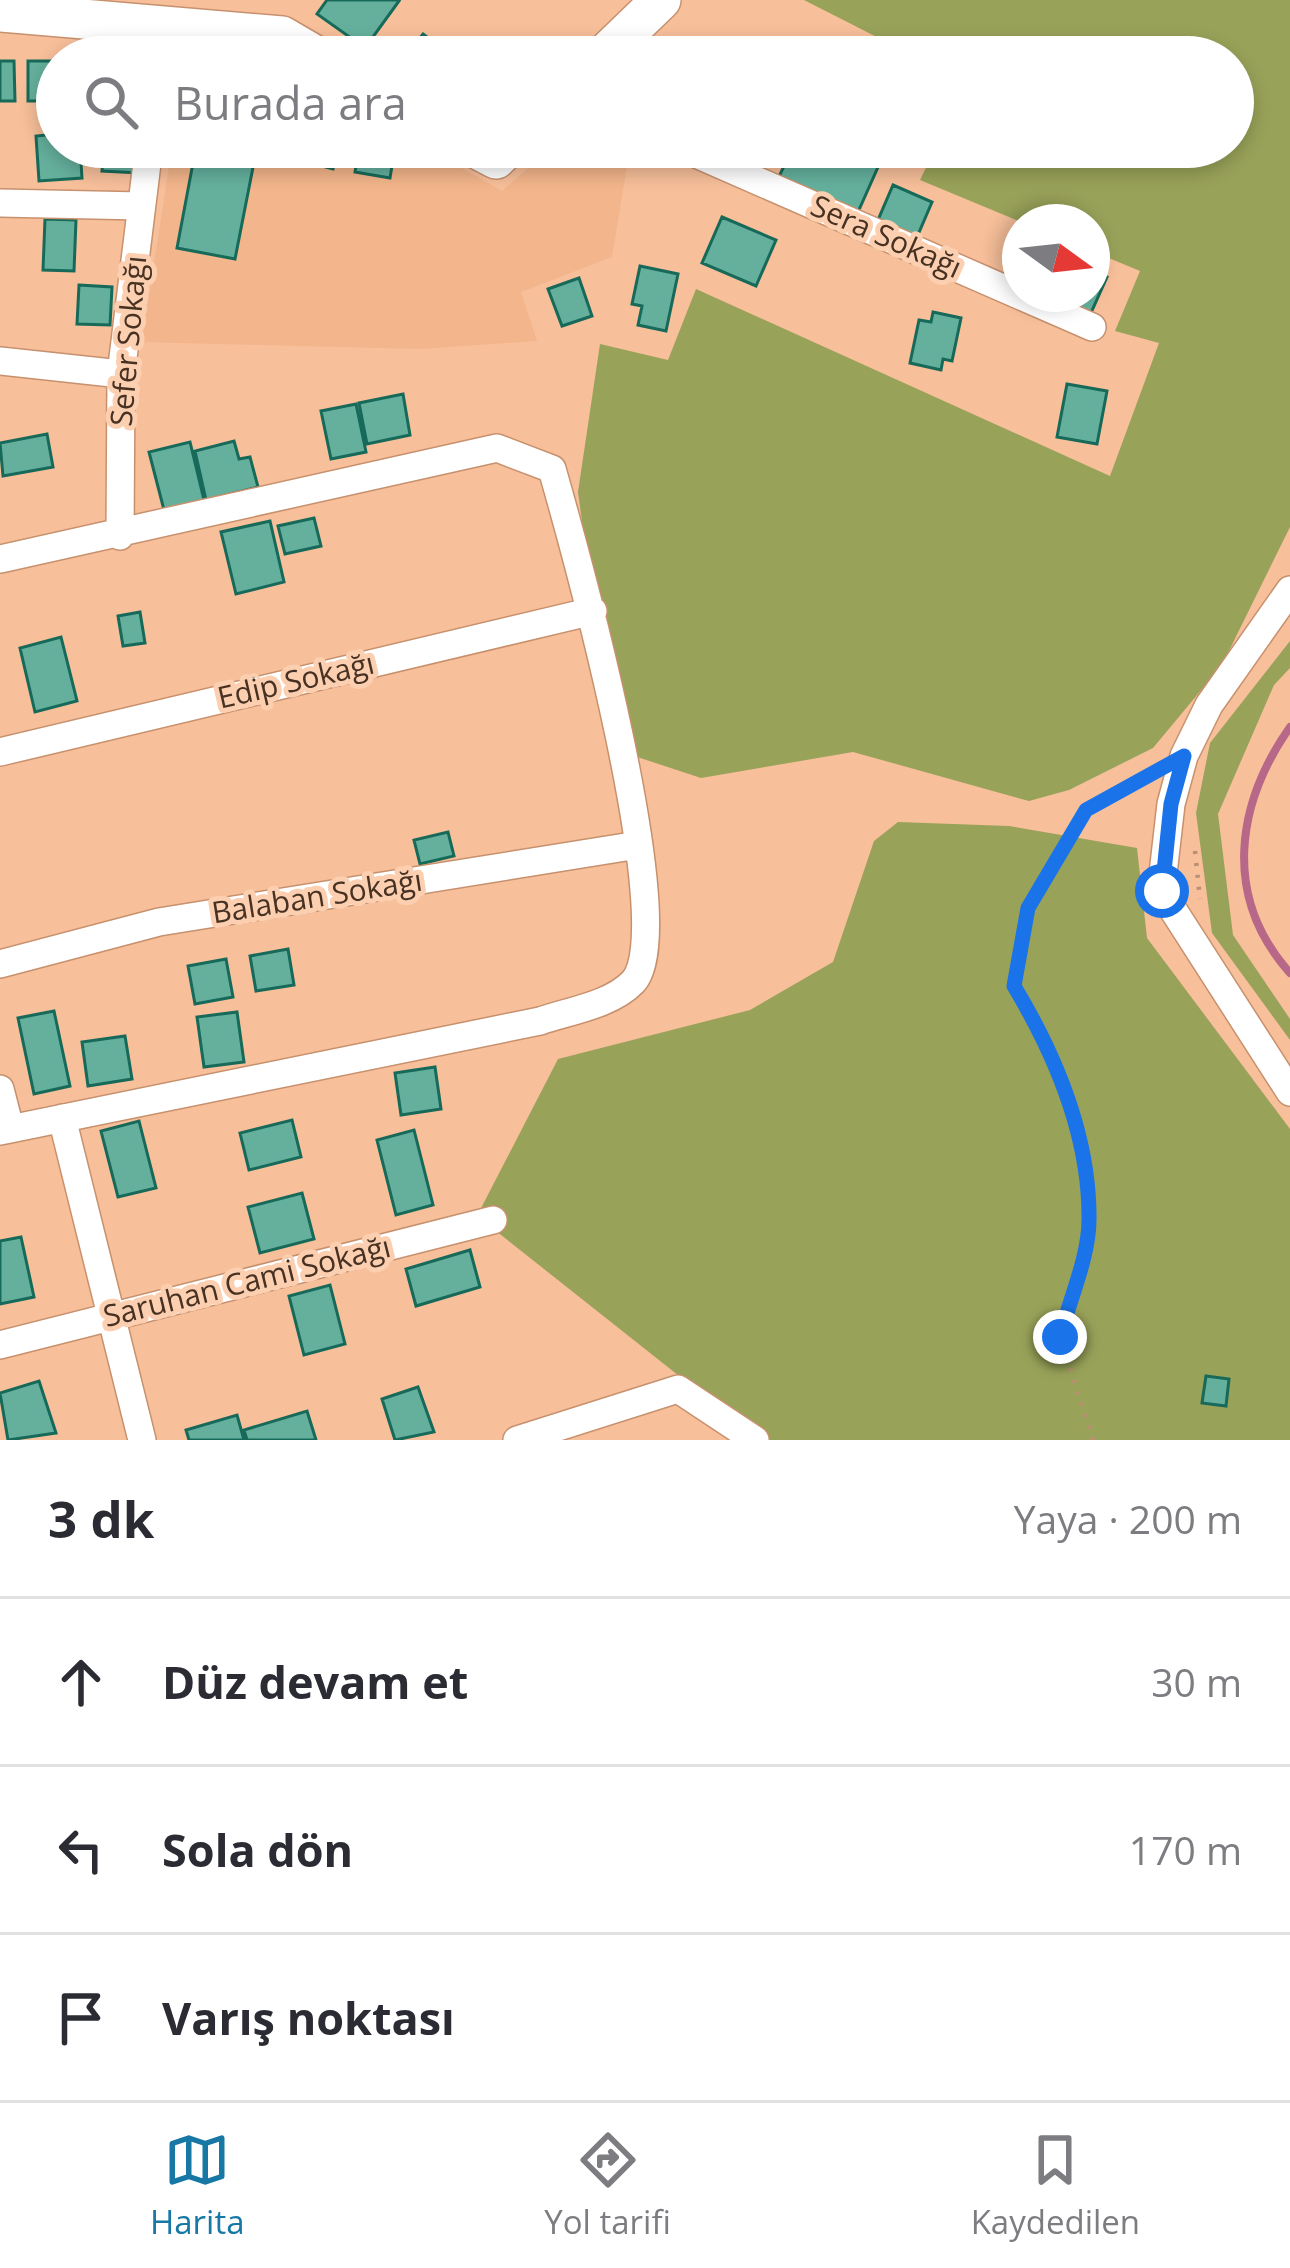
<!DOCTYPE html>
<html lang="tr">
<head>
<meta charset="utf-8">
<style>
  :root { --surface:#fff; --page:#f7f7f7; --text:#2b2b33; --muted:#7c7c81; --line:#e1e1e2; --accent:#1778a5 }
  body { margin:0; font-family:"Open Sans",sans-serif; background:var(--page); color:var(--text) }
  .compass { position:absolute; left:1002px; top:204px; width:108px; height:108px; border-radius:50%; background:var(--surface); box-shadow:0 6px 18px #0003; rotate:105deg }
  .stop { position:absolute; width:36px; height:36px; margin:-27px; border:9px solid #1a73e8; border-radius:50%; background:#fff }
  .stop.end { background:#1a73e8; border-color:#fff; box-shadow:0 3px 12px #0008 }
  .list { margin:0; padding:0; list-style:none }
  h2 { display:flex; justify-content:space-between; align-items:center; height:156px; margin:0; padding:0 48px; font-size:51px }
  h2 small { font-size:39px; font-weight:400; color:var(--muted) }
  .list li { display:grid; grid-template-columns:78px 1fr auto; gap:36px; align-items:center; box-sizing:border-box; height:168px; padding:0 48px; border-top:3px solid var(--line) }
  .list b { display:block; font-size:45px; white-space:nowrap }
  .list em { font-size:39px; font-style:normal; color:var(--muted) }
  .icon { flex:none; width:66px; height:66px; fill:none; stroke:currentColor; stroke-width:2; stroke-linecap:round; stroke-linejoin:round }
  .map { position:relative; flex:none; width:1290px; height:1440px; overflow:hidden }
  .search { position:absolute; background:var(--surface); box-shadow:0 6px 18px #0003; left:36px; right:36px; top:36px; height:132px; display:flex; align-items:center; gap:30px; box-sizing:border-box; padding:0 42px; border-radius:66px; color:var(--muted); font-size:45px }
  .sheet { height:660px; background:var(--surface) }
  nav { display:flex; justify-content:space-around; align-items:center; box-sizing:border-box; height:168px; border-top:3px solid var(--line); background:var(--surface); font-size:33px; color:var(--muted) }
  nav a { display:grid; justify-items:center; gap:6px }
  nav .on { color:var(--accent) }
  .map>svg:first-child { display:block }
</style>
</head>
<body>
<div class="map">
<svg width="1290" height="1440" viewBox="0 0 1290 1440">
  <rect width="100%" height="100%" fill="#f7bf9a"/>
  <path fill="#f3b58b" d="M 172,147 L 425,147 L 502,191 L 552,147 L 613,147 L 629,154 L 612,257 L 521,292 L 537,341 L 419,349 L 142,342 Z"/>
  <path fill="#99a259" d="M 804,0 L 1290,0 L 1290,527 L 1222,665 L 1153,748 L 1069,790 L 1029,801 L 853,752 L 701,778 L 613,749 L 578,492 L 600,344 L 668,360 L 696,289 L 1110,476 L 1159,343 L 1115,331 L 1140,271 L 1092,251 L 1092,222 L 1021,222 L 920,180 L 936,147 L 1233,147 L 1233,57 L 916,57 Z
    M 1290,641 L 1290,668 L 1274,685 L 1218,814 L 1233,935 L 1290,1019 L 1290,1040 L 1212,933 L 1196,813 L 1210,743 Z
    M 898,822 L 1009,826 L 1137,848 L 1147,938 L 1290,1129 L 1290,1440 L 760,1440 L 477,1216 L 558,1059 L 750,1010 L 833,962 L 874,841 Z"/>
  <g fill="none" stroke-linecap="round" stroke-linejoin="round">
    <path stroke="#b76888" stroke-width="8" d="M 1290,727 C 1236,804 1222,897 1290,973"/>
  </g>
  <path fill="#65b09d" stroke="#176a59" stroke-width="3" d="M 327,0 L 397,0 L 399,1 L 365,48 L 317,14 Z
    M 423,34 L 453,57 L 405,57 Z
    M 0,61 L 14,61 L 15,101 L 0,101 Z
    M 28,61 L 57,61 L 57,101 L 28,101 Z
    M 57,134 L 57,147 L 80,147 L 82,178 L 39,181 L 36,136 Z
    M 104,147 L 141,147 L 139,173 L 102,171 Z
    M 196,147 L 257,147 L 235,259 L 177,248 Z
    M 314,147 L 338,147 L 333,169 L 310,163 Z
    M 359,147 L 395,147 L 390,178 L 355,172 Z
    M 793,147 L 857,147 L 882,158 L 854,221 L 775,185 Z
    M 903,147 L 946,147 L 937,166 Z
    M 893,185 L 932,202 L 914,244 L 875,227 Z
    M 722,217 L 776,240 L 756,286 L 702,263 Z
    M 45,219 L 76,220 L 74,271 L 43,270 Z
    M 640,266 L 678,274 L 666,331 L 638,325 L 642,306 L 632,304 Z
    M 1092,270 L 1107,277 L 1090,315 L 1044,294 L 1092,294 Z
    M 579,278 L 592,316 L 562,326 L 548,289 Z
    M 79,285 L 112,287 L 110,325 L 77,324 Z
    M 933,312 L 961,318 L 952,361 L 943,359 L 941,370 L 910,363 L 919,320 L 931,322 Z
    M 1067,384 L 1107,391 L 1097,444 L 1057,437 Z
    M 403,394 L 410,435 L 367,444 L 359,403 Z
    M 356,404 L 366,452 L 331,459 L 321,411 Z
    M 47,434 L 53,467 L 3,476 L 0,443 Z
    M 234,441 L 239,459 L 250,457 L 258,487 L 206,500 L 195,451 Z
    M 190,442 L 204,500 L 164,510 L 149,452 Z
    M 314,518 L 321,546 L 285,554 L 278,526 Z
    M 270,521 L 284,582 L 236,594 L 221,532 Z
    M 140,612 L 145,643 L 123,646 L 118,616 Z
    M 61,637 L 77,701 L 35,712 L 20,648 Z
    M 448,832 L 454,856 L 420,864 L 414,840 Z
    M 288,949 L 294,985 L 256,991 L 250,956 Z
    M 226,959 L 233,997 L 195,1004 L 188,966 Z
    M 54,1011 L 70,1086 L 34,1094 L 18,1018 Z
    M 237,1012 L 244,1062 L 204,1067 L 197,1017 Z
    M 125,1036 L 132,1079 L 88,1086 L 82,1042 Z
    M 435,1067 L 441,1109 L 401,1115 L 395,1073 Z
    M 292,1120 L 301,1157 L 249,1170 L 240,1133 Z
    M 139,1121 L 156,1188 L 118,1197 L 101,1131 Z
    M 414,1130 L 433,1205 L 396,1215 L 377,1140 Z
    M 302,1193 L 314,1239 L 260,1253 L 248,1207 Z
    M 21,1237 L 34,1297 L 0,1304 L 0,1241 Z
    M 470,1250 L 480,1287 L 416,1306 L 406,1269 Z
    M 330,1285 L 345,1344 L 304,1355 L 289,1296 Z
    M 1206,1376 L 1229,1379 L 1226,1406 L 1202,1403 Z
    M 39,1381 L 56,1433 L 8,1440 L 0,1393 Z
    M 418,1387 L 434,1432 L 395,1440 L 382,1399 Z
    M 307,1411 L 316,1440 L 247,1440 L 244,1430 Z
    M 237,1415 L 244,1440 L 189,1440 L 186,1430 Z"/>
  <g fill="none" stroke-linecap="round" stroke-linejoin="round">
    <g stroke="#c7916e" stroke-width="30">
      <path id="street" d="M 160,57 L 164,23
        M 680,147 L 1092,327
        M 0,203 L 141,206
        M 0,361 L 121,374
        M 120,536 L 121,374 L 149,147
        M 0,559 L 497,448 L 552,469 C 574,546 682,931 633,982 C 611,1005 569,1011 540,1021 L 0,1131
        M 1290,590 L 1209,705 L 1184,756 L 1171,804 L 1161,891 L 1290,1092
        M 0,752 L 593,611
        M 0,964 L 159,922 L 638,845
        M 0,1089 L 10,1128
        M 62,1118 L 142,1440
        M 0,1345 L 493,1220
        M 517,1440 L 678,1389 L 755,1440"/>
    </g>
    <g stroke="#c7916e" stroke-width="42">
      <path id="secondary" d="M 0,12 L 282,36 L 318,57
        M 602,57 L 661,0
        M 473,147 L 496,159 L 508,147"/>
    </g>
    <path stroke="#bb8f71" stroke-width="4.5" stroke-dasharray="3 9" stroke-linecap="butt" d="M 1195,851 L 1200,899
      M 1093,1440 L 1060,1337 L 1089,1222 L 1073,1110 L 1044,1036 L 1014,986 L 1028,908 L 1086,810 L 1150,775"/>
    <use href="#street" stroke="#fff" stroke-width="27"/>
    <use href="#secondary" stroke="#fff" stroke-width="39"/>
  </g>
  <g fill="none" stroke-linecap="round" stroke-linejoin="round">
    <path stroke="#1a73e8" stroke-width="15" d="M 1060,1337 C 1069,1301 1089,1257 1089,1220 C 1090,1137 1056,1056 1014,986 L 1028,908 L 1086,810 L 1184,756 L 1171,804 L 1162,891"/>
  </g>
  <g text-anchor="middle" stroke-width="10" stroke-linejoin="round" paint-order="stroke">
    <g font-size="30" fill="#473122" stroke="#fccfb1">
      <text transform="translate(886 237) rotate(24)" y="10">Sera Sokağı</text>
      <text transform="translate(129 341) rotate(-85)" y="10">Sefer Sokağı</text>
      <text transform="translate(296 681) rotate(-13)" y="10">Edip Sokağı</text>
      <text transform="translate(317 897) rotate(-9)" y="10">Balaban Sokağı</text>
      <text transform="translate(247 1282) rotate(-14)" y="10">Saruhan Cami Sokağı</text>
    </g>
  </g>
</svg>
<svg class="compass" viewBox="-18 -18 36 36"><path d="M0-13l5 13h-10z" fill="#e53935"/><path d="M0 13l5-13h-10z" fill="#7c7c81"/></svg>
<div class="stop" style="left:1162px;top:891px"></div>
<div class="stop end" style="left:1060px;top:1337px"></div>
<div class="search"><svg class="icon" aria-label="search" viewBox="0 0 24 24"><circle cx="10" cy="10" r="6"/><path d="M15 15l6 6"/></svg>Burada ara</div>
</div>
<section class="sheet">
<h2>3 dk<small>Yaya · 200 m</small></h2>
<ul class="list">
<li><svg class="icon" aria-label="ahead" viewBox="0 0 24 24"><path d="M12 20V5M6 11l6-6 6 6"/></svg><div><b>Düz devam et</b></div><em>30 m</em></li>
<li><svg class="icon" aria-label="left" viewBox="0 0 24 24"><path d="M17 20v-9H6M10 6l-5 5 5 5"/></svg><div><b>Sola dön</b></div><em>170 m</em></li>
<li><svg class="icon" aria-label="arrive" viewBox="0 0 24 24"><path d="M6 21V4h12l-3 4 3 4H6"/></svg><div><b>Varış noktası</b></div></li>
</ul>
</section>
<nav>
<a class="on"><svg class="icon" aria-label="map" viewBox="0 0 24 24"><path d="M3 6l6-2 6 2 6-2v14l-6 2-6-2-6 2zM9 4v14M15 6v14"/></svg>Harita</a>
<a><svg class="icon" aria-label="directions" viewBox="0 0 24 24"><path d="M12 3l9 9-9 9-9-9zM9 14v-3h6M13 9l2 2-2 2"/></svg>Yol tarifi</a>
<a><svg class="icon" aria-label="saved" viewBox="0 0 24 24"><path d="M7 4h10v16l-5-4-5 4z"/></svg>Kaydedilen</a>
</nav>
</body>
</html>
